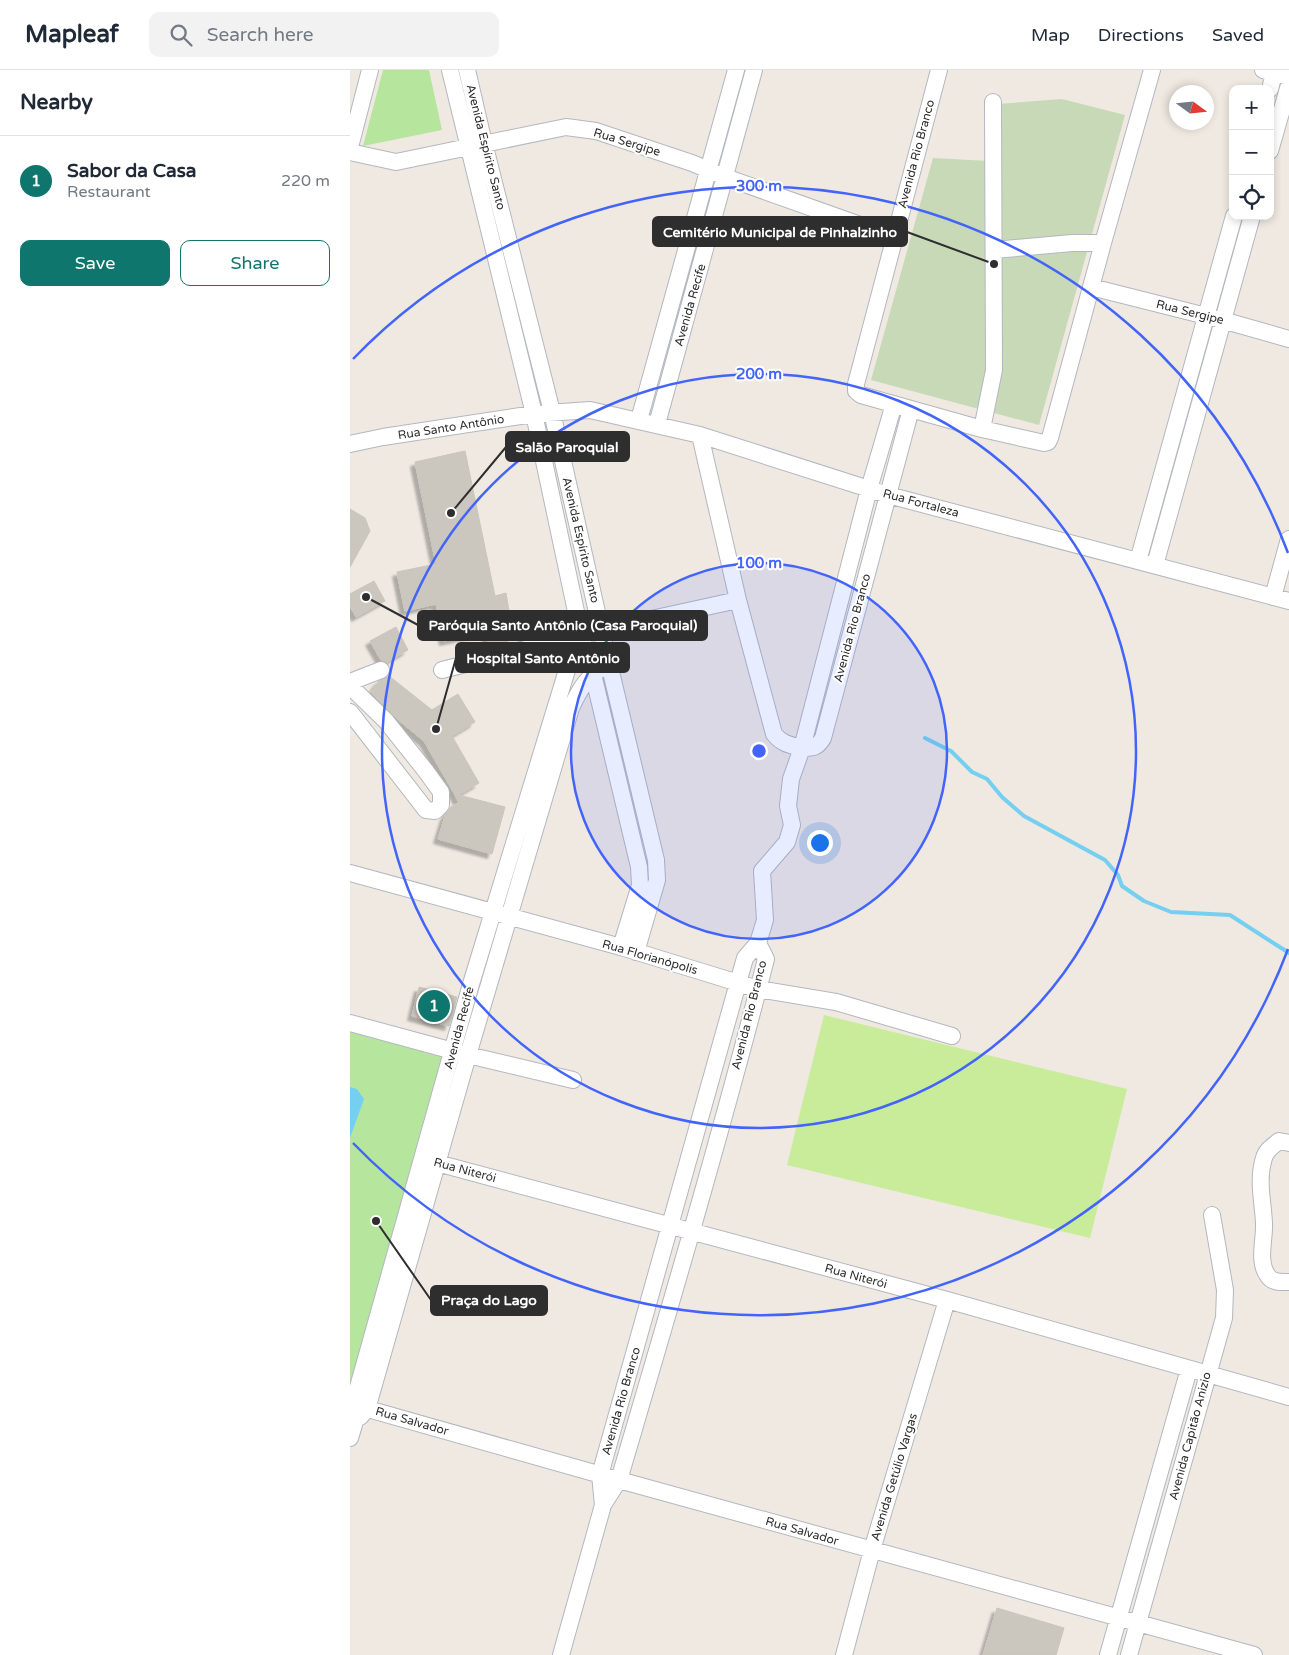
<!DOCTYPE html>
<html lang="en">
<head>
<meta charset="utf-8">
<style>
  :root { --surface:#fff; --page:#f2f2f3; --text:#1f2937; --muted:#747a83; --line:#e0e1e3; --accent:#0f766e }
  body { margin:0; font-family:"Varela Round",sans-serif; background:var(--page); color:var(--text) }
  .controls { position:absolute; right:15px; top:15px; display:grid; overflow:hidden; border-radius:10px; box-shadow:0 2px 8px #0003 }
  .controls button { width:45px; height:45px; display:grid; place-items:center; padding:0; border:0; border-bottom:1px solid var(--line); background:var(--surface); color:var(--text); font:25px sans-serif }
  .compass { position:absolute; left:819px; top:15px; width:45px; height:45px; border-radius:50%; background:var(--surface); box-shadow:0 2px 8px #0003; rotate:105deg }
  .you { position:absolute; left:469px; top:772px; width:18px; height:18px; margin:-12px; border:4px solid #fff; border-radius:50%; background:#1a73e8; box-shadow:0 0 0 8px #1a73e833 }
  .badge { display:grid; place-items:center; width:32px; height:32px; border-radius:50%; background:var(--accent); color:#fff; font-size:16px; font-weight:700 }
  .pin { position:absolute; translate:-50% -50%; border:2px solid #fff; box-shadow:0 1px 5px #0006 }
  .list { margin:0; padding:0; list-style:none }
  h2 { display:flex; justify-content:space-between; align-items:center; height:65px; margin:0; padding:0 20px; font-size:21px }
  h2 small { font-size:16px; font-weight:400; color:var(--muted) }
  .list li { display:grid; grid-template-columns:32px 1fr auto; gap:15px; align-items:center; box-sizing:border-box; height:90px; padding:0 20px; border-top:1px solid var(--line) }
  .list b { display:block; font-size:19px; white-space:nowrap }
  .list p { margin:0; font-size:16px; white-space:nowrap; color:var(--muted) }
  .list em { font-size:16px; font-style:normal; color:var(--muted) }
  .actions { display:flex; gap:10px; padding:15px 20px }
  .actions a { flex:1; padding:11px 0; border:1px solid var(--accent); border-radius:10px; text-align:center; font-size:18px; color:var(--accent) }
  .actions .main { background:var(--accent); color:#fff }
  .icon { flex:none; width:28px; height:28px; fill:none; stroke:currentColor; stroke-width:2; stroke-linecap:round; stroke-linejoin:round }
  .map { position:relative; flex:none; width:939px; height:1585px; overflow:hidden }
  header { display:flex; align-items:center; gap:30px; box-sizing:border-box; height:70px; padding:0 25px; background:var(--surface); border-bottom:1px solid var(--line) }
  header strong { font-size:24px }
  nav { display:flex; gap:28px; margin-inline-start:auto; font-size:18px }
  .search { width:350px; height:45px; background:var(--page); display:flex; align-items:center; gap:12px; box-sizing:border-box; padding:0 18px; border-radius:10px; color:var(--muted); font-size:19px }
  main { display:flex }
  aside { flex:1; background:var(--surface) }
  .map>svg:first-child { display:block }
</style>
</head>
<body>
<header>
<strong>Mapleaf</strong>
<div class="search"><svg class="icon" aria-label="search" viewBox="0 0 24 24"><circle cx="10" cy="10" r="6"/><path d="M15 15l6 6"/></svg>Search here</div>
<nav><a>Map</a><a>Directions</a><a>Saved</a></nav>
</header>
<main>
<aside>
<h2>Nearby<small></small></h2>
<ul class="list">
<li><span class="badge">1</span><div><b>Sabor da Casa</b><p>Restaurant</p></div><em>220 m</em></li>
</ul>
<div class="actions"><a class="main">Save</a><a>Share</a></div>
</aside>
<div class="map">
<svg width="939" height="1585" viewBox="0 0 939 1585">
  <defs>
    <filter id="shadow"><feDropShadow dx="-4.5" dy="4.5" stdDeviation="1" flood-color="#0004"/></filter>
  </defs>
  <rect width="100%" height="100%" fill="#efe9e1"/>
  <path fill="#b6e59e" d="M 33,0 L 79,0 L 92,60 L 13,76 Z
    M 0,960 L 99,988 L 5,1316 L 0,1315 Z"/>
  <path fill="#c8d9b8" d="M 712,29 L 775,45 L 689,355 L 521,310 L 583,88 L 639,91 L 648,34 Z"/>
  <path fill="#c9ec9a" d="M 474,945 L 777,1019 L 740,1168 L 437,1095 Z"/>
  <path fill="#75cff0" d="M 0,1017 L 7,1019 L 14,1029 L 0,1068 Z"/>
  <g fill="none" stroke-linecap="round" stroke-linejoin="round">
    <path stroke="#75cff0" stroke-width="4" d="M 575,668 L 601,681 L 622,702 L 637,709 L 652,727 L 674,746 L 755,790 L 768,805 L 772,816 L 794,831 L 821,842 L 880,845 L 939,883"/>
  </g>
  <path fill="#cbc7bf" stroke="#cbc5ba" filter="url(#shadow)" d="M 115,381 L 145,526 L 156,523 L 159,541 L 152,543 L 158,573 L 139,578 L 136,562 L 94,571 L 86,534 L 55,541 L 47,502 L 86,494 L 65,392 Z
    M 0,439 L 15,448 L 20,461 L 0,497 Z
    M 24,511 L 35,531 L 6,547 L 0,536 L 0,524 Z
    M 46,557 L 58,580 L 37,592 L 31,590 L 20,571 Z
    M 39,606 L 82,640 L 108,624 L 125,652 L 102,666 L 129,713 L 109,725 L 155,737 L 142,784 L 88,769 L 95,746 L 101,737 L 109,732 L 74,671 L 47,649 L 21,622 L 29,611 Z
    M 69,917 L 107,927 L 99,956 L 62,946 Z
    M 647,1538 L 714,1558 L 706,1585 L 633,1585 Z"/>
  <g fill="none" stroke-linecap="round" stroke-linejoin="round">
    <g stroke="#b4b7c1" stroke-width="18">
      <path id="minor" d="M 100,0 L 184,344 L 231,565 L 243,604 L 289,797 L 290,815 L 271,877
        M 117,0 L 134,73 L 202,342 L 251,560 L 306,790 L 307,810 L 286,882
        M 589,0 L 506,314 L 506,321 L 511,325 L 632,359 L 694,373 L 698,372 L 700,368 L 753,173 L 802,0
        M 913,0 L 939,7
        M 920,19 L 924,3
        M 0,77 L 20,0
        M 920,81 L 939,15
        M 0,82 L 46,92 L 216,57 L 246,61 L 342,93 L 375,107 L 544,167
        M 644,180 L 722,173 L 753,173
        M 741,217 L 872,250 L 939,269
        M 544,334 L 519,419 L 452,678 C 463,678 467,678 473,668 L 561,339
        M 289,350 L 386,0
        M 307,354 L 404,0
        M 632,359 L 644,300 L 643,32
        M 350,365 L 388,530 L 424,664 C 432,674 440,675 452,678 L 441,709 L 438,736 L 442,755 L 437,772 L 412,801 L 415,850 L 408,873 L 395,888 L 250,1405 L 253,1435 L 269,1410 C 320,1237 371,1064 416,889 L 408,873
        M 0,374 L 33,367 L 184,344 L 240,340 L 350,365 L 538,425 L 939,531
        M 788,491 L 884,146
        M 805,495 L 902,146
        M 923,527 L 939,469
        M 92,600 L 251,560 L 388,530
        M 0,612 L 31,600
        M 0,616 L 36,651 L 75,700 L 91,722 L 91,735 L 85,741 L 76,740 L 0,642
        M 0,803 L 271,877 L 408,919 L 486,932 L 602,966
        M 0,953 L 118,985 L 223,1010
        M 939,1073 L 929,1071 C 923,1076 916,1080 914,1088 C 907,1110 913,1131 914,1153 C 915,1169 907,1192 918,1206 C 923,1213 931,1212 939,1212
        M 72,1089 L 597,1230 L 939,1327
        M 0,1334 L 269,1410 L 904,1585
        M 10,1347 L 17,1339 L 118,985 L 221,638 C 228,623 235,609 249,600
        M 0,1368 L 4,1355 L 3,1335 L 121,914 L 217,600 L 231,565
        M 211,1585 L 253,1435
        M 494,1585 L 522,1480 L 597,1230
        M 758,1585 L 839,1299
        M 779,1585 L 874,1248 L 875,1220 L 862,1145"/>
    </g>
    <use href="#minor" stroke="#fff" stroke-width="16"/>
  </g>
  <circle cx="409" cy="681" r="188" fill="#4264fb" fill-opacity=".12"/>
  <g fill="none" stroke="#4264fb" stroke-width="2.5">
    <circle cx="409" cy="681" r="188"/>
    <circle cx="409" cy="681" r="377"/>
    <path d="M938 879A565 565 0 0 1 3 1073M3 289A565 565 0 0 1 938 483"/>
  </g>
  <g text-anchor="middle" stroke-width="4" stroke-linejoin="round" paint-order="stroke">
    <g font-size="12" fill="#2e2e2e" stroke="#fff">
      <text transform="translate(277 72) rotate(17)" y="4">Rua Sergipe</text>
      <text transform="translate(136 77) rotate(76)" y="4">Avenida Espírito Santo</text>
      <text transform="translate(566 84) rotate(-75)" y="4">Avenida Rio Branco</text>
      <text transform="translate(340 235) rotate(-74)" y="4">Avenida Recife</text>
      <text transform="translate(840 242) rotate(14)" y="4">Rua Sergipe</text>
      <text transform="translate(101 357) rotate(-9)" y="4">Rua Santo Antônio</text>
      <text transform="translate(571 433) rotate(15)" y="4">Rua Fortaleza</text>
      <text transform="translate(231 470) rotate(77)" y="4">Avenida Espírito Santo</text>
      <text transform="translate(502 558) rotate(-75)" y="4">Avenida Rio Branco</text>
      <text transform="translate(300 887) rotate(16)" y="4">Rua Florianópolis</text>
      <text transform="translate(399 945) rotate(-76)" y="4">Avenida Rio Branco</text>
      <text transform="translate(109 958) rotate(-75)" y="4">Avenida Recife</text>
      <text transform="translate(115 1100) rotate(15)" y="4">Rua Niterói</text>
      <text transform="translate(506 1206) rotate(15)" y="4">Rua Niterói</text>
      <text transform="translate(271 1331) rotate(-74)" y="4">Avenida Rio Branco</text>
      <text transform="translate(62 1351) rotate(16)" y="4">Rua Salvador</text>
      <text transform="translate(840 1366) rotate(-75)" y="4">Avenida Capitão Anizio</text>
      <text transform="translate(544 1407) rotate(-73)" y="4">Avenida Getúlio Vargas</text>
      <text transform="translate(452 1461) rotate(16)" y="4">Rua Salvador</text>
    </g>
  </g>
  <circle cx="409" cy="681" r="8" fill="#4264fb" stroke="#fff" stroke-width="2.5"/>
  <g font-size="15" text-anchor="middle" font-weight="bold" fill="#4264fb" stroke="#fff" stroke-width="4" stroke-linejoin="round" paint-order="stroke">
    <text x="409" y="121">300 m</text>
    <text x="409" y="309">200 m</text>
    <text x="409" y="498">100 m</text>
  </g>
  <path fill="none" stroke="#2e2e2e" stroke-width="2" d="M644 194L557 162M101 443L156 377M16 527L68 555M86 659L106 588M26 1151L81 1230"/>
  <g fill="#2e2e2e" stroke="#fff" stroke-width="2">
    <circle cx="644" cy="194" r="5"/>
    <circle cx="101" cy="443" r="5"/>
    <circle cx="16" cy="527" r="5"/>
    <circle cx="86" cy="659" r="5"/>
    <circle cx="26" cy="1151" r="5"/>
  </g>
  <g fill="#2e2e2e" stroke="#2e2e2e" stroke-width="2">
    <rect x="303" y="147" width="254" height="29" rx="5"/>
    <rect x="156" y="362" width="123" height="29" rx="5"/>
    <rect x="68" y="541" width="289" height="29" rx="5"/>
    <rect x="106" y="573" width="173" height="29" rx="5"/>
    <rect x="81" y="1216" width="116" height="29" rx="5"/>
  </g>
  <g font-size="14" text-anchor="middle" font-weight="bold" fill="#fff">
    <text x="430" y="167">Cemitério Municipal de Pinhalzinho</text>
    <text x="217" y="382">Salão Paroquial</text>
    <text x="213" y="560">Paróquia Santo Antônio (Casa Paroquial)</text>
    <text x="193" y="593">Hospital Santo Antônio</text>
    <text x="139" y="1235">Praça do Lago</text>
  </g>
</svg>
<div class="controls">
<button>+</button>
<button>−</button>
<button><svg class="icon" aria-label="locate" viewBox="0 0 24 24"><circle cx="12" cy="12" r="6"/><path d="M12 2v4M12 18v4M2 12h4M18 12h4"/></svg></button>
</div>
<svg class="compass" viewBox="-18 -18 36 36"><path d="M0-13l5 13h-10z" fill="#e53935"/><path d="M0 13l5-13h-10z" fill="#747a83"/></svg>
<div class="you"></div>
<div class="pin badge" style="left:84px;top:936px">1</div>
</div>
</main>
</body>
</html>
